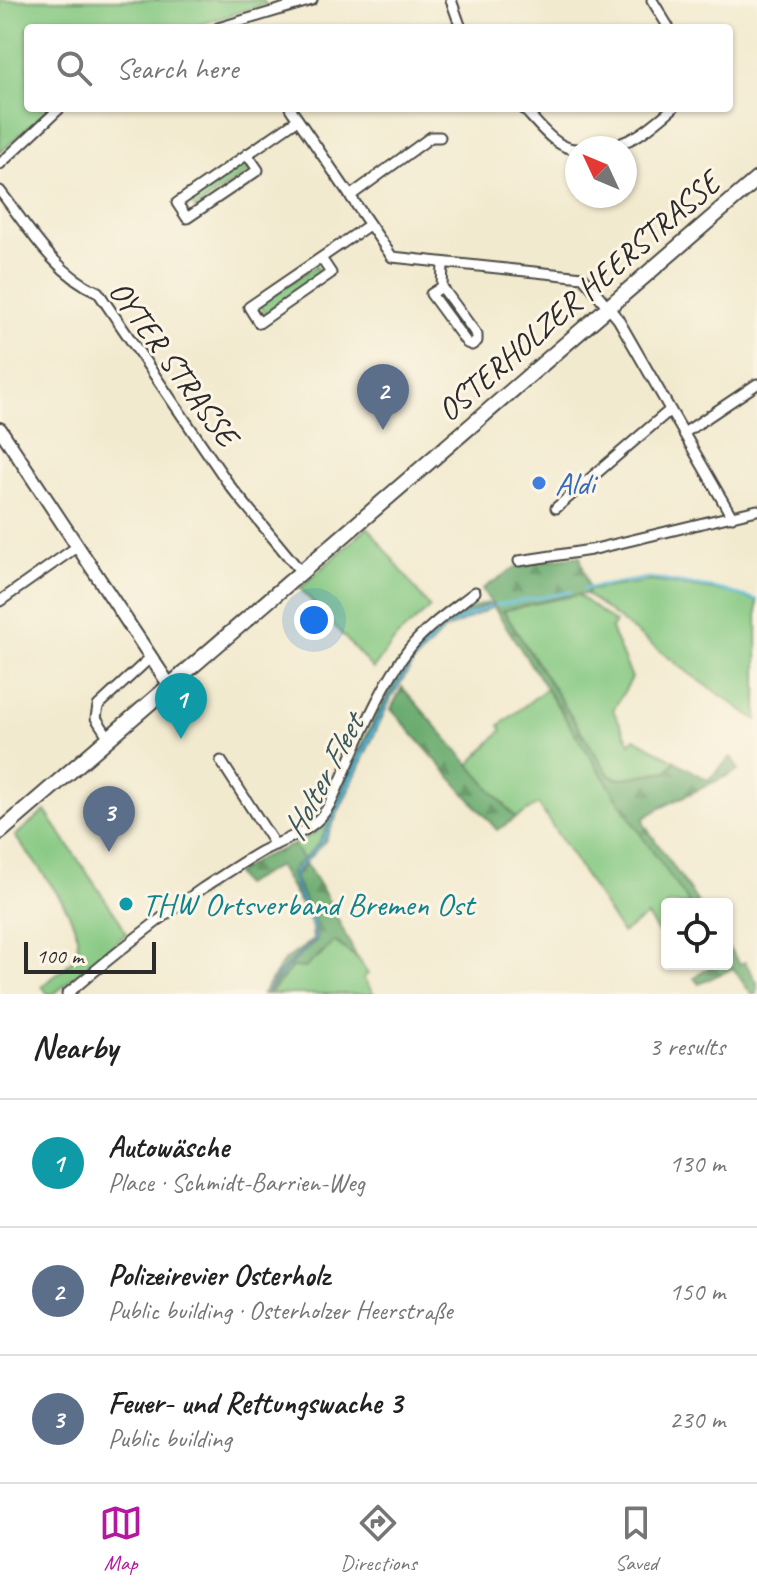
<!DOCTYPE html>
<html lang="en">
<head>
<meta charset="utf-8">
<style>
  :root { --surface:#fff; --page:#f2f2f2; --text:#222; --muted:#767676; --line:#e0e0e0; --accent:#b5179e }
  body { margin:0; font-family:Caveat,sans-serif; background:var(--page); color:var(--text) }
  .controls { position:absolute; right:24px; bottom:24px; display:grid; overflow:hidden; border-radius:8px; box-shadow:0 2px 6px #0004 }
  .controls button { width:72px; height:72px; display:grid; place-items:center; padding:0; border:0; border-bottom:2px solid var(--line); background:var(--surface); color:var(--text); font:40px sans-serif }
  .compass { position:absolute; left:565px; top:136px; width:72px; height:72px; border-radius:50%; background:var(--surface); box-shadow:0 2px 6px #0004; rotate:314deg }
  .scale { position:absolute; left:24px; bottom:20px; width:132px; box-sizing:border-box; padding-left:8px; border:4px solid #2b2b2b; border-top:0; font-size:22px; line-height:28px; white-space:nowrap; color:#2b2b2b; -webkit-text-stroke:6px #fcf5e5; paint-order:stroke }
  .you { position:absolute; left:314px; top:620px; width:28px; height:28px; margin:-20px; border:6px solid #fff; border-radius:50%; background:#1a73e8; box-shadow:0 0 0 12px #1a73e833 }
  .badge { display:grid; place-items:center; width:52px; height:52px; border-radius:50%; background:var(--accent); color:#fff; font-size:26px; font-weight:700 }
  .pin { position:absolute; translate:-50% -66px; filter:drop-shadow(0 2px 4px #0008) }
  .pin::after { content:''; position:absolute; top:42px; width:28px; height:24px; background:inherit; clip-path:polygon(0 0,100% 0,50% 100%) }
  .list { margin:0; padding:0; list-style:none }
  h2 { display:flex; justify-content:space-between; align-items:center; height:104px; margin:0; padding:0 32px; font-size:34px }
  h2 small { font-size:26px; font-weight:400; color:var(--muted) }
  .list li { display:grid; grid-template-columns:52px 1fr auto; gap:24px; align-items:center; box-sizing:border-box; height:128px; padding:0 32px; border-top:2px solid var(--line) }
  .list b { display:block; font-size:30px; white-space:nowrap }
  .list p { margin:0; font-size:26px; white-space:nowrap; color:var(--muted) }
  .list em { font-size:26px; font-style:normal; color:var(--muted) }
  .icon { flex:none; width:44px; height:44px; fill:none; stroke:currentColor; stroke-width:2; stroke-linecap:round; stroke-linejoin:round }
  .map { position:relative; flex:none; width:757px; height:994px; overflow:hidden }
  .search { position:absolute; background:var(--surface); box-shadow:0 2px 6px #0004; left:24px; right:24px; top:24px; height:88px; display:flex; align-items:center; gap:20px; box-sizing:border-box; padding:0 28px; border-radius:8px; color:var(--muted); font-size:30px }
  .sheet { height:488px; background:var(--surface) }
  nav { display:flex; justify-content:space-around; align-items:center; box-sizing:border-box; height:112px; border-top:2px solid var(--line); background:var(--surface); font-size:22px; color:var(--muted) }
  nav a { display:grid; justify-items:center; gap:4px }
  nav .on { color:var(--accent) }
  .map>svg:first-child { display:block }
</style>
</head>
<body>
<div class="map">
<svg width="757" height="994" viewBox="0 0 757 994">
  <defs>
    <pattern id="forest-firs" width="22" height="20" patternUnits="userSpaceOnUse" patternTransform="scale(2)"><rect width="22" height="20" fill="#6bac6f"/><path d="M5 1l3.5 6h-7zM16 11l3.5 6h-7z" fill="#588c5b"/></pattern>
  </defs>
  <rect width="100%" height="100%" fill="#fcf5e5"/>
  <filter id="ink" filterUnits="userSpaceOnUse"><feTurbulence type="fractalNoise" baseFrequency=".0125" numOctaves="2"/><feDisplacementMap in="SourceGraphic" scale="16" xChannelSelector="R" yChannelSelector="G"/><feConvolveMatrix kernelMatrix="1 2 1 2 8 2 1 2 1" color-interpolation-filters="sRGB"/></filter>
  <filter id="wash" filterUnits="userSpaceOnUse"><feTurbulence type="fractalNoise" baseFrequency=".006" numOctaves="4" result="noise"/><feDisplacementMap in="SourceGraphic" scale="32" xChannelSelector="R" yChannelSelector="G"/><feGaussianBlur stdDeviation="1.8" result="paint"/><feColorMatrix in="noise" values="0 0 0 0 0 0 0 0 0 0 0 0 0 0 0 0 0 1.4 0 .05"/><feComposite in="paint" operator="in"/></filter>
  <g filter="url(#wash)">
    <rect width="100%" height="100%" fill="#f2eacf"/>
    <path fill="#84c881" stroke="#587a56" stroke-width="2" d="M 0,0 L 264,0 L 265,4 L 189,28 L 28,28 L 28,108 L 49,108 L 0,153 Z
      M 243,161 L 249,171 L 195,209 L 188,198 Z
      M 316,266 L 322,276 L 266,314 L 259,304 Z
      M 368,527 L 430,608 L 397,637 L 373,669 L 300,588 Z
      M 651,581 L 728,592 L 757,601 L 757,720 L 690,674 L 586,594 L 589,590 Z
      M 578,595 L 615,623 L 611,629 L 632,678 L 613,710 L 630,743 L 635,738 L 675,761 L 667,771 L 618,779 L 609,775 L 503,610 Z
      M 487,603 L 488,605 C 472,612 453,618 439,630 C 390,673 363,752 335,810 L 332,807 C 344,783 356,759 367,734 C 396,673 417,624 487,603 Z
      M 546,689 L 690,904 L 667,904 L 667,945 L 647,916 L 622,933 L 538,804 L 516,818 L 468,766 L 502,730 L 500,725 Z
      M 45,811 L 120,921 L 126,934 L 54,994 L 48,994 L 42,986 C 52,978 68,968 75,956 C 91,925 33,862 15,836 Z
      M 325,822 L 329,824 L 319,843 L 303,860 L 293,845 L 318,831 Z
      M 334,941 L 357,958 L 368,974 L 363,978 L 374,994 L 270,994 L 292,966 L 319,957 Z"/>
    <path fill="url(#forest-firs)" stroke="#4b6c4d" stroke-width="2" d="M 580,556 L 589,590 L 586,594 L 565,596 L 503,611 L 609,775 L 618,779 L 667,771 L 675,761 L 708,780 L 731,757 L 739,770 L 662,807 L 644,818 L 644,824 L 699,904 L 690,904 L 641,835 L 482,589 L 522,563 Z
      M 402,687 L 516,818 L 497,830 L 391,709 Z
      M 293,845 L 303,860 L 291,872 C 296,896 313,915 314,940 L 279,973 L 265,994 L 262,994 L 284,961 L 313,940 L 311,921 L 278,866 L 243,885 L 235,874 L 260,858 Z
      M 306,864 L 325,894 L 357,958 L 334,941 L 305,968 L 292,967 L 270,994 L 267,994 L 287,968 L 317,940 L 314,920 L 294,877 Z
      M 727,946 L 740,964 L 745,962 L 757,982 L 757,994 L 751,994 L 733,968 L 699,984 L 694,978 L 714,964 L 727,964 Z"/>
    <path fill="#5abdd8" stroke="#427482" stroke-width="2" d="M 491,604 L 493,607 L 444,630 L 414,662 L 391,698 L 325,841 L 294,874 L 297,886 L 314,920 L 317,940 L 287,968 L 265,994 L 279,973 L 314,940 C 313,913 293,897 291,872 L 319,843 L 326,830 C 349,775 391,676 432,636 C 448,620 471,612 491,604 Z"/>
    <g fill="none" stroke-linecap="round" stroke-linejoin="round">
      <path stroke="#5abdd8" stroke-width="3" d="M 583,589 L 649,578 L 718,589 L 757,600
        M 496,605 L 571,592"/>
    </g>
  </g>
  <g filter="url(#ink)">
    <g fill="none" stroke-linecap="round" stroke-linejoin="round">
      <g stroke="#494844" stroke-width="13">
        <path id="minor" d="M 451,0 L 461,28
          M 652,0 L 669,28
          M 218,28 L 312,0
          M 290,108 L 392,257 L 583,277 L 618,319 L 732,517
          M 523,108 C 537,122 556,150 577,149
          M 599,148 C 630,146 651,127 673,108
          M 247,154 L 258,170 L 187,218 L 177,203 L 297,120
          M 0,164 L 60,108
          M 0,191 C 29,228 54,273 98,292 L 230,486 L 301,572
          M 350,196 L 431,137 L 440,137
          M 321,258 L 331,273 L 259,323 L 249,307 L 369,225
          M 442,287 L 431,294 L 467,343 L 472,345 L 477,341 L 477,335 L 442,287 L 443,264
          M 684,433 L 757,384
          M 556,508 L 670,410
          M 519,561 L 591,550 L 757,510
          M 0,601 L 78,546
          M 109,738 L 96,718 L 98,706 L 151,657
          M 221,761 L 275,845
          M 67,994 C 111,957 155,921 203,888 C 222,876 241,863 260,852 C 287,837 314,833 330,804 C 353,756 376,691 409,649 C 427,626 452,610 475,592"/>
      </g>
      <g stroke="#494844" stroke-width="16">
        <path id="secondary" d="M 0,429 L 170,686"/>
      </g>
      <g stroke="#494844" stroke-width="18">
        <path id="primary" d="M 0,832 L 757,179"/>
      </g>
      <use href="#minor" stroke="#fff" stroke-width="9"/>
      <use href="#secondary" stroke="#fff" stroke-width="12"/>
      <use href="#primary" stroke="#fff" stroke-width="14"/>
    </g>
  </g>
  <circle fill="#3f7fe0" stroke="#fcf5e5" stroke-width="3" cx="539" cy="483" r="8"/>
  <circle fill="#0f9aa8" stroke="#fcf5e5" stroke-width="3" cx="126" cy="904" r="8"/>
  <g text-anchor="middle" stroke-width="6" stroke-linejoin="round" paint-order="stroke">
    <g font-size="32" fill="#2b2b2b" stroke="#fcf5e5">
      <text transform="translate(578 296) rotate(-41)" y="11">OSTERHOLZER HEERSTRASSE</text>
      <text transform="translate(174 363) rotate(54)" y="11">OYTER STRASSE</text>
    </g>
    <g font-size="32" fill="#366cbe" stroke="#fcf5e5" text-anchor="start">
      <text x="555" y="494">Aldi</text>
    </g>
    <g font-size="32" fill="#0d838f" stroke="#fcf5e5" text-anchor="start">
      <text x="142" y="915">THW Ortsverband Bremen Ost</text>
    </g>
    <g font-size="34" font-style="italic" fill="#39575f" stroke="#fcf5e5">
      <text transform="translate(322 777) rotate(-62)" y="12">Holter Fleet</text>
    </g>
  </g>
</svg>
<div class="controls">
<button><svg class="icon" aria-label="locate" viewBox="0 0 24 24"><circle cx="12" cy="12" r="6"/><path d="M12 2v4M12 18v4M2 12h4M18 12h4"/></svg></button>
</div>
<svg class="compass" viewBox="-18 -18 36 36"><path d="M0-13l5 13h-10z" fill="#e53935"/><path d="M0 13l5-13h-10z" fill="#767676"/></svg>
<div class="scale">100 m</div>
<div class="you"></div>
<div class="pin badge" style="left:181px;top:739px;background:#0f9aa8">1</div>
<div class="pin badge" style="left:383px;top:430px;background:#5c6f8a">2</div>
<div class="pin badge" style="left:109px;top:852px;background:#5c6f8a">3</div>
<div class="search"><svg class="icon" aria-label="search" viewBox="0 0 24 24"><circle cx="10" cy="10" r="6"/><path d="M15 15l6 6"/></svg>Search here</div>
</div>
<section class="sheet">
<h2>Nearby<small>3 results</small></h2>
<ul class="list">
<li><span class="badge" style="background:#0f9aa8">1</span><div><b>Autowäsche</b><p>Place · Schmidt-Barrien-Weg</p></div><em>130 m</em></li>
<li><span class="badge" style="background:#5c6f8a">2</span><div><b>Polizeirevier Osterholz</b><p>Public building · Osterholzer Heerstraße</p></div><em>150 m</em></li>
<li><span class="badge" style="background:#5c6f8a">3</span><div><b>Feuer- und Rettungswache 3</b><p>Public building</p></div><em>230 m</em></li>
</ul>
</section>
<nav>
<a class="on"><svg class="icon" aria-label="map" viewBox="0 0 24 24"><path d="M3 6l6-2 6 2 6-2v14l-6 2-6-2-6 2zM9 4v14M15 6v14"/></svg>Map</a>
<a><svg class="icon" aria-label="directions" viewBox="0 0 24 24"><path d="M12 3l9 9-9 9-9-9zM9 14v-3h6M13 9l2 2-2 2"/></svg>Directions</a>
<a><svg class="icon" aria-label="saved" viewBox="0 0 24 24"><path d="M7 4h10v16l-5-4-5 4z"/></svg>Saved</a>
</nav>
</body>
</html>
